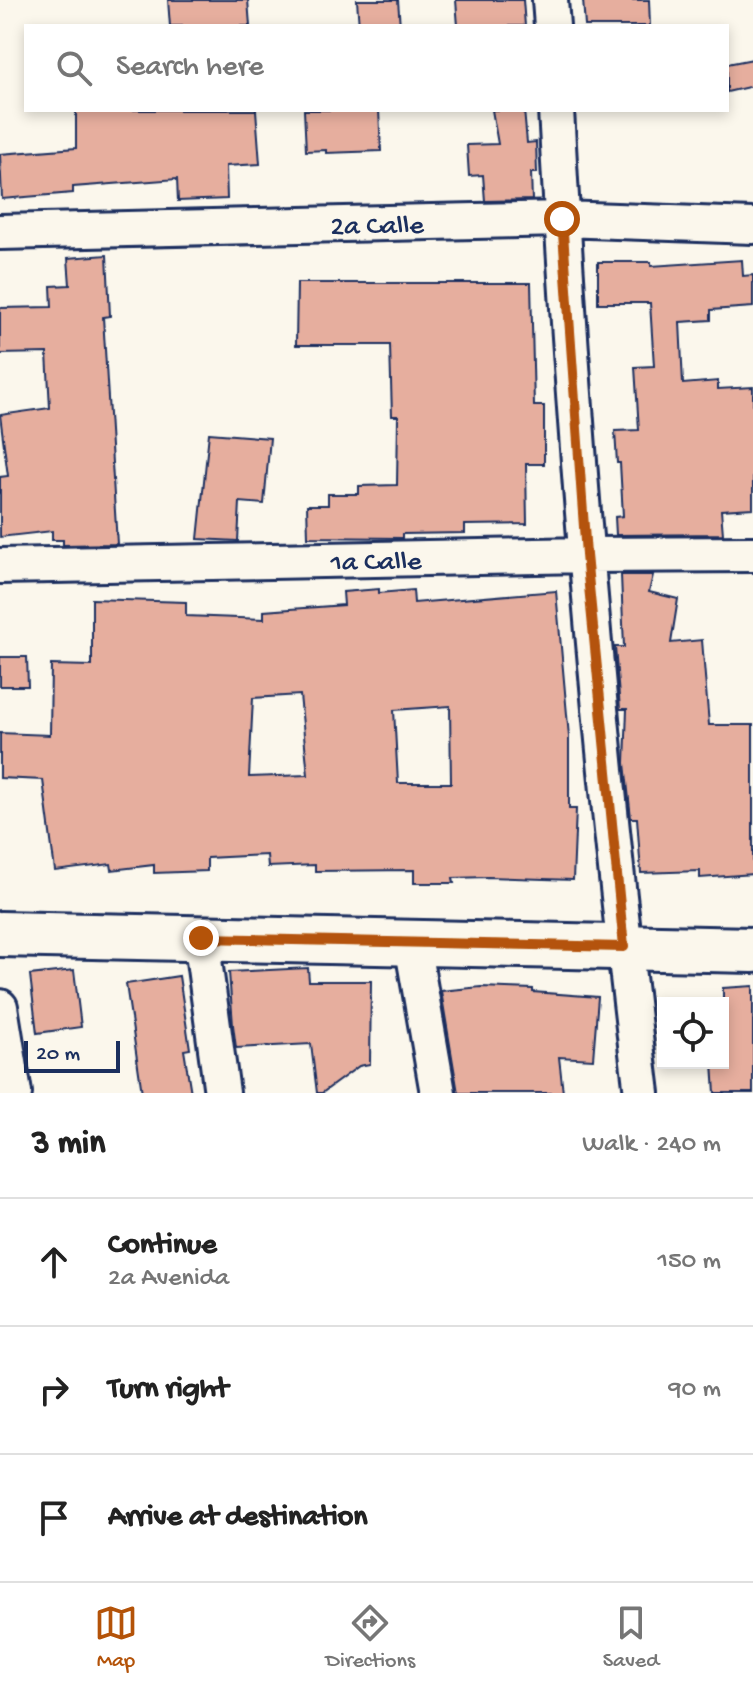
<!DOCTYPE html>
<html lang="en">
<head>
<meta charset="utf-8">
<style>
  :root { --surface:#fff; --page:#f2f2f2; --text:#222; --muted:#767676; --line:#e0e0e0; --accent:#b45309 }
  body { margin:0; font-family:"Gochi Hand",sans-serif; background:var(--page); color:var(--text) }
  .controls { position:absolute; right:24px; bottom:24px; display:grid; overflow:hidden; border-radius:0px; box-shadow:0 4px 12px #0003 }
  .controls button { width:72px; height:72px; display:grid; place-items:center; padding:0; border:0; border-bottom:2px solid var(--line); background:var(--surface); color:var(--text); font:40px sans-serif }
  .scale { position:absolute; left:24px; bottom:20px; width:96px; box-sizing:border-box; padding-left:8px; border:4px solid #1b2f5e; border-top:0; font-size:22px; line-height:28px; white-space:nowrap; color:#1b2f5e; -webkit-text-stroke:6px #fbf7ec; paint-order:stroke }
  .stop { position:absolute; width:24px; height:24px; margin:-18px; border:6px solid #b45309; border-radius:50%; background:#fff }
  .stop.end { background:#b45309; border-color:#fff; box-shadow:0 2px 8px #0008 }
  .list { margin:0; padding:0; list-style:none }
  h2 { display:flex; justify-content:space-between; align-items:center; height:104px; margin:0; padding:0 32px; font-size:34px }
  h2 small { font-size:26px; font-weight:400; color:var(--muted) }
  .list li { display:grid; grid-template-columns:52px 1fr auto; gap:24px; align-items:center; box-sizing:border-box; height:128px; padding:0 32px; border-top:2px solid var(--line) }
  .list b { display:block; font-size:30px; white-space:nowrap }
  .list p { margin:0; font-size:26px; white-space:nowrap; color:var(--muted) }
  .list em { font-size:26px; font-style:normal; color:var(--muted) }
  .icon { flex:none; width:44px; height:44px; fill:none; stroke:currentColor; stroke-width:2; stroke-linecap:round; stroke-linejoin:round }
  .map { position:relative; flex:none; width:753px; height:1093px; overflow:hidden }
  .search { position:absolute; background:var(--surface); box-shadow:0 4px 12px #0003; left:24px; right:24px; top:24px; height:88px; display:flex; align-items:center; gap:20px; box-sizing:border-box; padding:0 28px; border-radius:0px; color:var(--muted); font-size:30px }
  .sheet { height:488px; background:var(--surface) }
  nav { display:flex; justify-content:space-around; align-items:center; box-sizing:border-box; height:112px; border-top:2px solid var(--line); background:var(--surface); font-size:22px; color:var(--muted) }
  nav a { display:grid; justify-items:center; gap:4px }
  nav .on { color:var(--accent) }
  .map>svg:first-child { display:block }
</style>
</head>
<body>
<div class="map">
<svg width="753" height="1093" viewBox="0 0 753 1093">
  <rect width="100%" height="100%" fill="#fbf7ec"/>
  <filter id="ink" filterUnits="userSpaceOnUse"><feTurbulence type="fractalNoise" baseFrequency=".0125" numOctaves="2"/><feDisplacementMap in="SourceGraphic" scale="16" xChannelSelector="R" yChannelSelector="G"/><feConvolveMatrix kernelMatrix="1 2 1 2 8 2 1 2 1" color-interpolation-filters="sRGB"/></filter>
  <g filter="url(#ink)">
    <path fill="#e6ae9e" stroke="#1b2f5e" stroke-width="2" fill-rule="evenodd" d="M 168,0 L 248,0 L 250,26 L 170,26 Z
      M 357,0 L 398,0 L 400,26 L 359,26 Z
      M 456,0 L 523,0 L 525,26 L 458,26 Z
      M 583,0 L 649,0 L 650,26 L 585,26 Z
      M 753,59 L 753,86 L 727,92 L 727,64 Z
      M 76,110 L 256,110 L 260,164 L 226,166 L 227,199 L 178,201 L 177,179 L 73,187 L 73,193 L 2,199 L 0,154 L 76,148 Z
      M 304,110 L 379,110 L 381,151 L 326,153 L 326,150 L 306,151 Z
      M 492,110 L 524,110 L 527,143 L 536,142 L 537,173 L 531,173 L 532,200 L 485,201 L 483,175 L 469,176 L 467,145 L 498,144 Z
      M 107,255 L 110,316 L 103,317 L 117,544 L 63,545 L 63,540 L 52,540 L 52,531 L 0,537 L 0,477 L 8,476 L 0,415 L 50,408 L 47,353 L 0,354 L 0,308 L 52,307 L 51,286 L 70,285 L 68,258 Z
      M 742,260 L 743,276 L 753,275 L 753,307 L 711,310 L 711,320 L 680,322 L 683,384 L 718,381 L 718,389 L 753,387 L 753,508 L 721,510 L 723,534 L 616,535 L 615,517 L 623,516 L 620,463 L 617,463 L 615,431 L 639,430 L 635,367 L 654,366 L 650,303 L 598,303 L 598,262 L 651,262 L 651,266 Z
      M 297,283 L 531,283 L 534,406 L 544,406 L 544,464 L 526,464 L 527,524 L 465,525 L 465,533 L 402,534 L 402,538 L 308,537 L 307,505 L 328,505 L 328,494 L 359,494 L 359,486 L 397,485 L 398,416 L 392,416 L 390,345 L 296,345 Z
      M 209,433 L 270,438 L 264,504 L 240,502 L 238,541 L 198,539 Z
      M 621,575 L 653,575 L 649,592 L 678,599 L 671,643 L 702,640 L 709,725 L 753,725 L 753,874 L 700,878 L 700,871 L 641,873 L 637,818 L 631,818 L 625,763 L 627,709 L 620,709 L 615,647 L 624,647 Z
      M 379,589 L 379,593 L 413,590 L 414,603 L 556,591 L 569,737 L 569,809 L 576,809 L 573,880 L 488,877 L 453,878 L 454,883 L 414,883 L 414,870 L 315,871 L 315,865 L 268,867 L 267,855 L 207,858 L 207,871 L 154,873 L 154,865 L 112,870 L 111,864 L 55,871 L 43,780 L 0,778 L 0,733 L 50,735 L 51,665 L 92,666 L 92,599 L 186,602 L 186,616 L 264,619 L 264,611 L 344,605 L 343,592 ZM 300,695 L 308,775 L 249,777 L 253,698 ZM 450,706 L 451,783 L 398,783 L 394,710 Z
      M 0,657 L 27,657 L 28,686 L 0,686 Z
      M 308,968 L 309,981 L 371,981 L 370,1064 L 359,1066 L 322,1093 L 317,1093 L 311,1044 L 236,1048 L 233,1025 L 229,972 Z
      M 74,970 L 81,1027 L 37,1033 L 30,975 Z
      M 179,976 L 190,1049 L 184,1050 L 191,1093 L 142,1093 L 126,984 Z
      M 753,986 L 753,1093 L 715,1093 L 713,1063 L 723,1063 L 723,988 Z
      M 481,987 L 533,989 L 533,992 L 598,997 L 593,1059 L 559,1057 L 563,1093 L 458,1093 L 441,991 Z"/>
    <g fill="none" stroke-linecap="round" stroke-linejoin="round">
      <g stroke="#1b2f5e" stroke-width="40">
        <path id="street" d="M 550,0 L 552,26
          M 556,110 C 574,438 601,767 642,1093
          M 0,232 L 562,219 L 753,226
          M 0,566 L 586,555 L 753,554
          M 201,938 L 222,1093
          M 412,943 L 438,1093
          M 0,1007 L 14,1093"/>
      </g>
      <g stroke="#1b2f5e" stroke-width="50">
        <path id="secondary" d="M 0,934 L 753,950"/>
      </g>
      <use href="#street" stroke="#fbf7ec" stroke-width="34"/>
      <use href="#secondary" stroke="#fbf7ec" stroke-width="44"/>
    </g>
  </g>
  <g fill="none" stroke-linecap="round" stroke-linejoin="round" filter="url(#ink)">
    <path stroke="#b45309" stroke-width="10" d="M 201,938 L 624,947 L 586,555 L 562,219"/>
  </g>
  <g text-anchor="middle" stroke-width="6" stroke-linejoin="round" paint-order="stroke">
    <g font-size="28" fill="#1b2f5e" stroke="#fbf7ec">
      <text transform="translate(377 223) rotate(-1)" y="10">2a Calle</text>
      <text transform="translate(376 559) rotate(-1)" y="10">1a Calle</text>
    </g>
  </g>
</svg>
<div class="controls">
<button><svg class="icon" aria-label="locate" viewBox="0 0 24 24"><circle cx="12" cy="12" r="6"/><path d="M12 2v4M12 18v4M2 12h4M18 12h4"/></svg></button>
</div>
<div class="scale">20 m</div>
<div class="stop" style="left:562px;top:219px"></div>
<div class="stop end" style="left:201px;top:938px"></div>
<div class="search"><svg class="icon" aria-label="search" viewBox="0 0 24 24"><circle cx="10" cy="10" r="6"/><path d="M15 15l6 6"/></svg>Search here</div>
</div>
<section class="sheet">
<h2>3 min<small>Walk · 240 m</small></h2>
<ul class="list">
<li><svg class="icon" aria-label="ahead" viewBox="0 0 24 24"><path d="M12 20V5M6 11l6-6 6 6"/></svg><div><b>Continue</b><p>2a Avenida</p></div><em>150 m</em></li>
<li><svg class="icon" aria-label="right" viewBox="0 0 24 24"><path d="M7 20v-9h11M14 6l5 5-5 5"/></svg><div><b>Turn right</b></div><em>90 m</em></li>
<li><svg class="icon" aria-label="arrive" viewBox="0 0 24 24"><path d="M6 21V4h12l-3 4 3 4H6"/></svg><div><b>Arrive at destination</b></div></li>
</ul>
</section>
<nav>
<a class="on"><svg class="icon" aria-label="map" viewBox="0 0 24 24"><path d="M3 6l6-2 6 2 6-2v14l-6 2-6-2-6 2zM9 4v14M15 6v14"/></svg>Map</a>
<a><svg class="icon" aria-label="directions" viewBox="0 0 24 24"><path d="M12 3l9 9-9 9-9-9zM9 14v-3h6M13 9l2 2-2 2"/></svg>Directions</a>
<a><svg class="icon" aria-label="saved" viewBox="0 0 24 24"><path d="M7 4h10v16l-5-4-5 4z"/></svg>Saved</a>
</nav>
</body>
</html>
